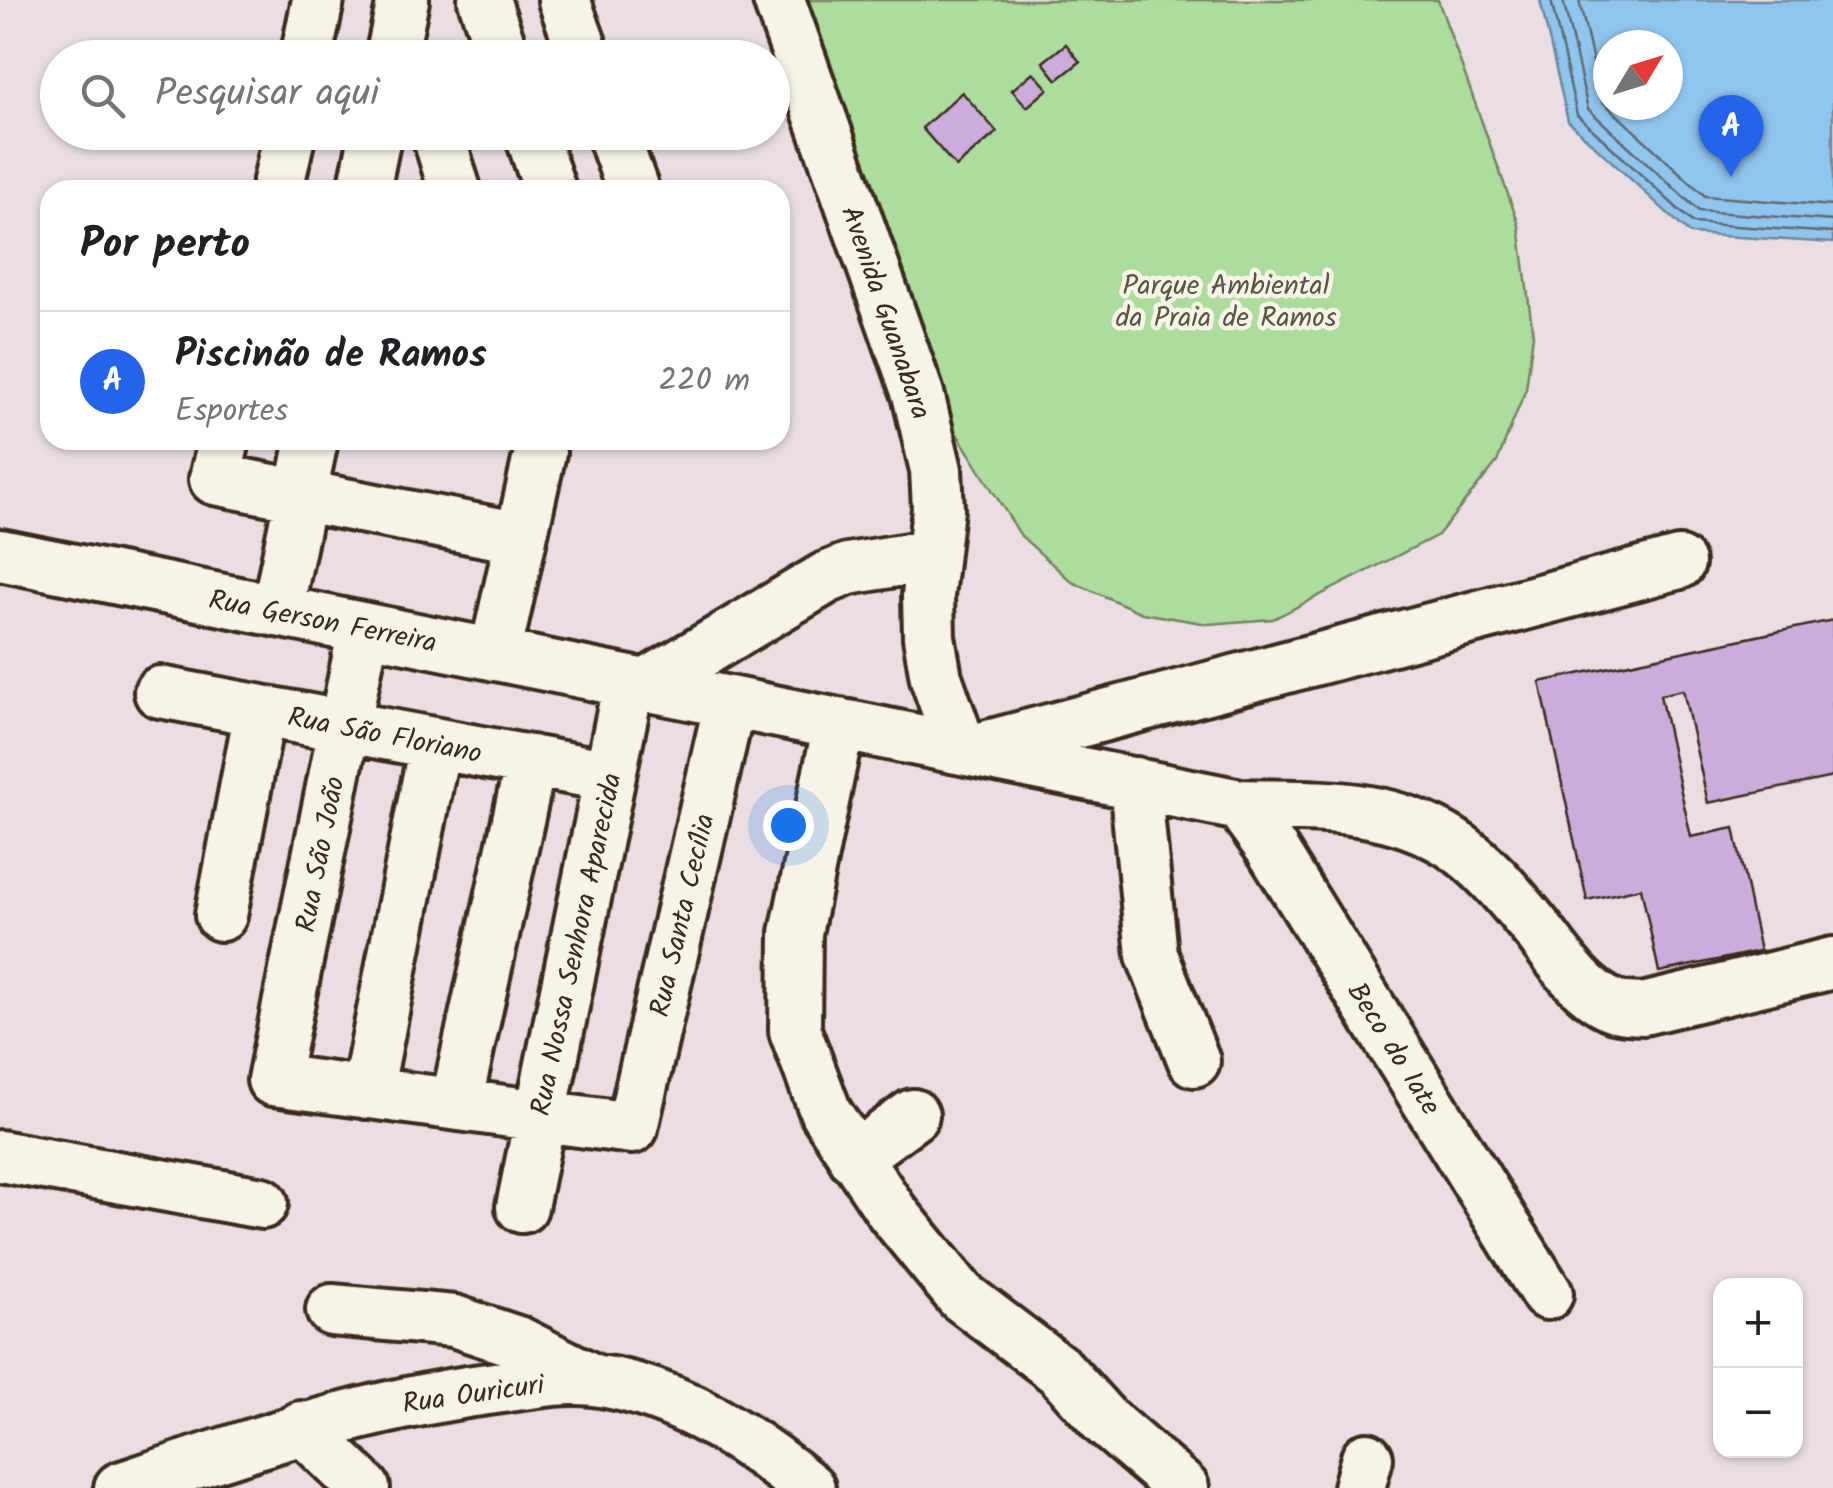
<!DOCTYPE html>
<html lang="pt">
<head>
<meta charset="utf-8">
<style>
  :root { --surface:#fff; --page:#f2f2f2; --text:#202124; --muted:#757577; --line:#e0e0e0; --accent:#2563eb }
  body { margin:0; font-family:Kalam,sans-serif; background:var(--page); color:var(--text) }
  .controls { position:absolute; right:30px; bottom:30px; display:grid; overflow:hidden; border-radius:20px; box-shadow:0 2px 8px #0004 }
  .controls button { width:90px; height:90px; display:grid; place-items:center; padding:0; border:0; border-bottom:2px solid var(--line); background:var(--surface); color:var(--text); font:50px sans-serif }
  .compass { position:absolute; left:1593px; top:30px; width:90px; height:90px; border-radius:50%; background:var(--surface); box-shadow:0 2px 8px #0004; rotate:52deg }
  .you { position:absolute; left:788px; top:825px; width:35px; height:35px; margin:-25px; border:8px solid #fff; border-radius:50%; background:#1a73e8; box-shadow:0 0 0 15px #1a73e833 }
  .badge { display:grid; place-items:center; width:65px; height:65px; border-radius:50%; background:var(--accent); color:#fff; font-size:32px; font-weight:700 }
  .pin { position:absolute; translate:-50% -82px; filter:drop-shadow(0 2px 5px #0008) }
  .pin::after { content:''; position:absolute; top:52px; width:35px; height:30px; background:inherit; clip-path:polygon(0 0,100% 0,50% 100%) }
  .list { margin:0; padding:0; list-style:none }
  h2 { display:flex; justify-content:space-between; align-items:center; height:130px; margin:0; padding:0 40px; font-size:42px }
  h2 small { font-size:32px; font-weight:400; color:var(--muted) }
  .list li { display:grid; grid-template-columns:65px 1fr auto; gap:30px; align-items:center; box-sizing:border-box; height:140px; padding:0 40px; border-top:2px solid var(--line) }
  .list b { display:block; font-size:38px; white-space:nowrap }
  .list p { margin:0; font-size:32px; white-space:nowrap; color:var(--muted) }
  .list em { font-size:32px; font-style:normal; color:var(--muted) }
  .icon { flex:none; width:55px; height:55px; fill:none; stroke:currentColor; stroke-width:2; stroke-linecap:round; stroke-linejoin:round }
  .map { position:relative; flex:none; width:1833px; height:1488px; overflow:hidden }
  .search { position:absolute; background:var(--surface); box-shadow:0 2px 8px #0004; left:40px; top:40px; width:750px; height:110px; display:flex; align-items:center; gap:25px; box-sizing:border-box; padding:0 35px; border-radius:55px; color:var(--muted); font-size:38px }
  .panel { position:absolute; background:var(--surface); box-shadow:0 2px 8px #0004; left:40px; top:180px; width:750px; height:270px; border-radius:30px }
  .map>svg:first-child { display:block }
</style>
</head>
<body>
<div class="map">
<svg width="1833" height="1488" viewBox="0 0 1833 1488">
  <rect width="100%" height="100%" fill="#eadee4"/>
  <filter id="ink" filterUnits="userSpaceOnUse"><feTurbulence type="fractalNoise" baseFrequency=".01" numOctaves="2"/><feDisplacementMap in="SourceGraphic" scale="20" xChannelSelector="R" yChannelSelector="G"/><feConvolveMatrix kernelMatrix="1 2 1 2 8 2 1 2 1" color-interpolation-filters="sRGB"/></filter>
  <g filter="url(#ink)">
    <path fill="#acdd9e" stroke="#74845e" stroke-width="2.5" d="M 806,0 L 1438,0 L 1519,225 L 1533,335 L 1526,389 L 1497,462 L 1438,535 L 1273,619 L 1208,624 L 1142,613 L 1072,582 L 1021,536 L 952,426 L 862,202 Z"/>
    <path fill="#90c6ee" stroke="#6e889b" stroke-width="2.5" fill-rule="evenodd" d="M 1540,0 L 1833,0 L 1833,243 L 1690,234 L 1568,121 ZM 1608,45 L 1668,45 L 1668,105 L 1608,105 Z"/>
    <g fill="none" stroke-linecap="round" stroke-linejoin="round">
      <path stroke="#5d6871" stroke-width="2.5" d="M 1551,0 L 1577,115 L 1693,223 L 1833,233
        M 1563,0 L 1588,109 L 1699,211 L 1833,221
        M 1579,0 L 1602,101 L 1705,196 L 1833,206"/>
    </g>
    <path fill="#caadda" stroke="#3b2a1e" stroke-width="2.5" d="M 1066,44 L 1080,62 L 1057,80 L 1043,62 Z
      M 1033,72 L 1048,89 L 1027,107 L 1012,90 Z
      M 962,92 L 997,132 L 956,167 L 922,128 Z
      M 1833,620 L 1833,777 L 1708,803 L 1683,690 L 1660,695 L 1691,837 L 1734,828 L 1760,951 L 1659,972 L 1641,888 L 1587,900 L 1540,682 Z"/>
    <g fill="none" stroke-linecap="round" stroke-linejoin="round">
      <g stroke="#3b2a1e" stroke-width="58">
        <path id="minor" d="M 484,0 L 504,58
          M 564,0 L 585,58
          M 779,0 L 918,394 L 936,470 L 938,509 L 928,596 L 929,637 L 936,678 L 961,748
          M 306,58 L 318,0
          M 391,58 L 403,0
          M 437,132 L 455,190
          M 530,132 L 550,190
          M 612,132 L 633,190
          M 277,190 L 290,132
          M 364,190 L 376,132
          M 224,440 L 215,479 L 521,538
          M 0,555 L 1240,805 C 1315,807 1383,801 1450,842 C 1481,861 1509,895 1532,923 C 1556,952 1576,989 1612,1005 C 1621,1009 1633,1008 1643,1009 L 1833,963
          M 277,611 L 312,440
          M 364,629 L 273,1080 L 632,1128 L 730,702
          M 495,655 L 540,452 L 536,440
          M 646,685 L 826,578 L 848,569 L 932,555
          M 160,692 L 610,776
          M 839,724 L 796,933 L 795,1031 L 826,1113 L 892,1212 L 961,1296 L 1060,1371 L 1105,1421 L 1183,1488
          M 981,748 L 1679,563
          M 1135,783 L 1152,955 L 1194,1061
          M 1240,805 L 1271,848 L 1547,1294
          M 221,915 L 260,711
          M 367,1093 L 435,744
          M 456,1104 L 531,761
          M 0,1156 L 262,1203
          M 854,1158 L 913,1115
          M 522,1207 L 629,682
          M 332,1310 L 454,1321 L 520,1343 L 591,1379
          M 301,1427 L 364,1488
          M 120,1488 C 245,1446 363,1405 495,1388 C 526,1384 562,1376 593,1380 C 673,1390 749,1438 809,1488
          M 1359,1488 L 1367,1458"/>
      </g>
      <use href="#minor" stroke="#f7f3e8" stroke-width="50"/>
    </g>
  </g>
  <g text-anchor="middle" stroke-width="9" stroke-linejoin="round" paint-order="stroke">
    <g font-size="28" fill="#57573e" stroke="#f7f3e8">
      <text x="1226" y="294">Parque Ambiental<tspan x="1226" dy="32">da Praia de Ramos</tspan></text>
    </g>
    <g font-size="28" fill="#3b2a1e" stroke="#f7f3e8">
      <text transform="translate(887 312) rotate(71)" y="10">Avenida Guanabara</text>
      <text transform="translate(323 620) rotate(11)" y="10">Rua Gerson Ferreira</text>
      <text transform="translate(385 734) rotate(11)" y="10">Rua São Floriano</text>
      <text transform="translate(319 854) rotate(-79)" y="10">Rua São João</text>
      <text transform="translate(681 915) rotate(-77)" y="10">Rua Santa Cecília</text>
      <text transform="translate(575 944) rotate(-78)" y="10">Rua Nossa Senhora Aparecida</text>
      <text transform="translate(1395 1048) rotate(58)" y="10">Beco do Iate</text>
      <text transform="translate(473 1393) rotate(-8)" y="10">Rua Ouricuri</text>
    </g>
  </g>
</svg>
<div class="controls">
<button>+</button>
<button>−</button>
</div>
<svg class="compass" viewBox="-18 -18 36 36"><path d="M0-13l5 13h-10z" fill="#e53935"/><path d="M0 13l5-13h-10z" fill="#757577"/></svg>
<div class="you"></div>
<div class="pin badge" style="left:1731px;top:177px">A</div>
<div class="search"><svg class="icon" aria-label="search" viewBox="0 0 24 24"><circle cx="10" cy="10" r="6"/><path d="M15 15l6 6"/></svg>Pesquisar aqui</div>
<section class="panel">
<h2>Por perto<small></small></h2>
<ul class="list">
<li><span class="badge">A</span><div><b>Piscinão de Ramos</b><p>Esportes</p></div><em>220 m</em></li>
</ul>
</section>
</div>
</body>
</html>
